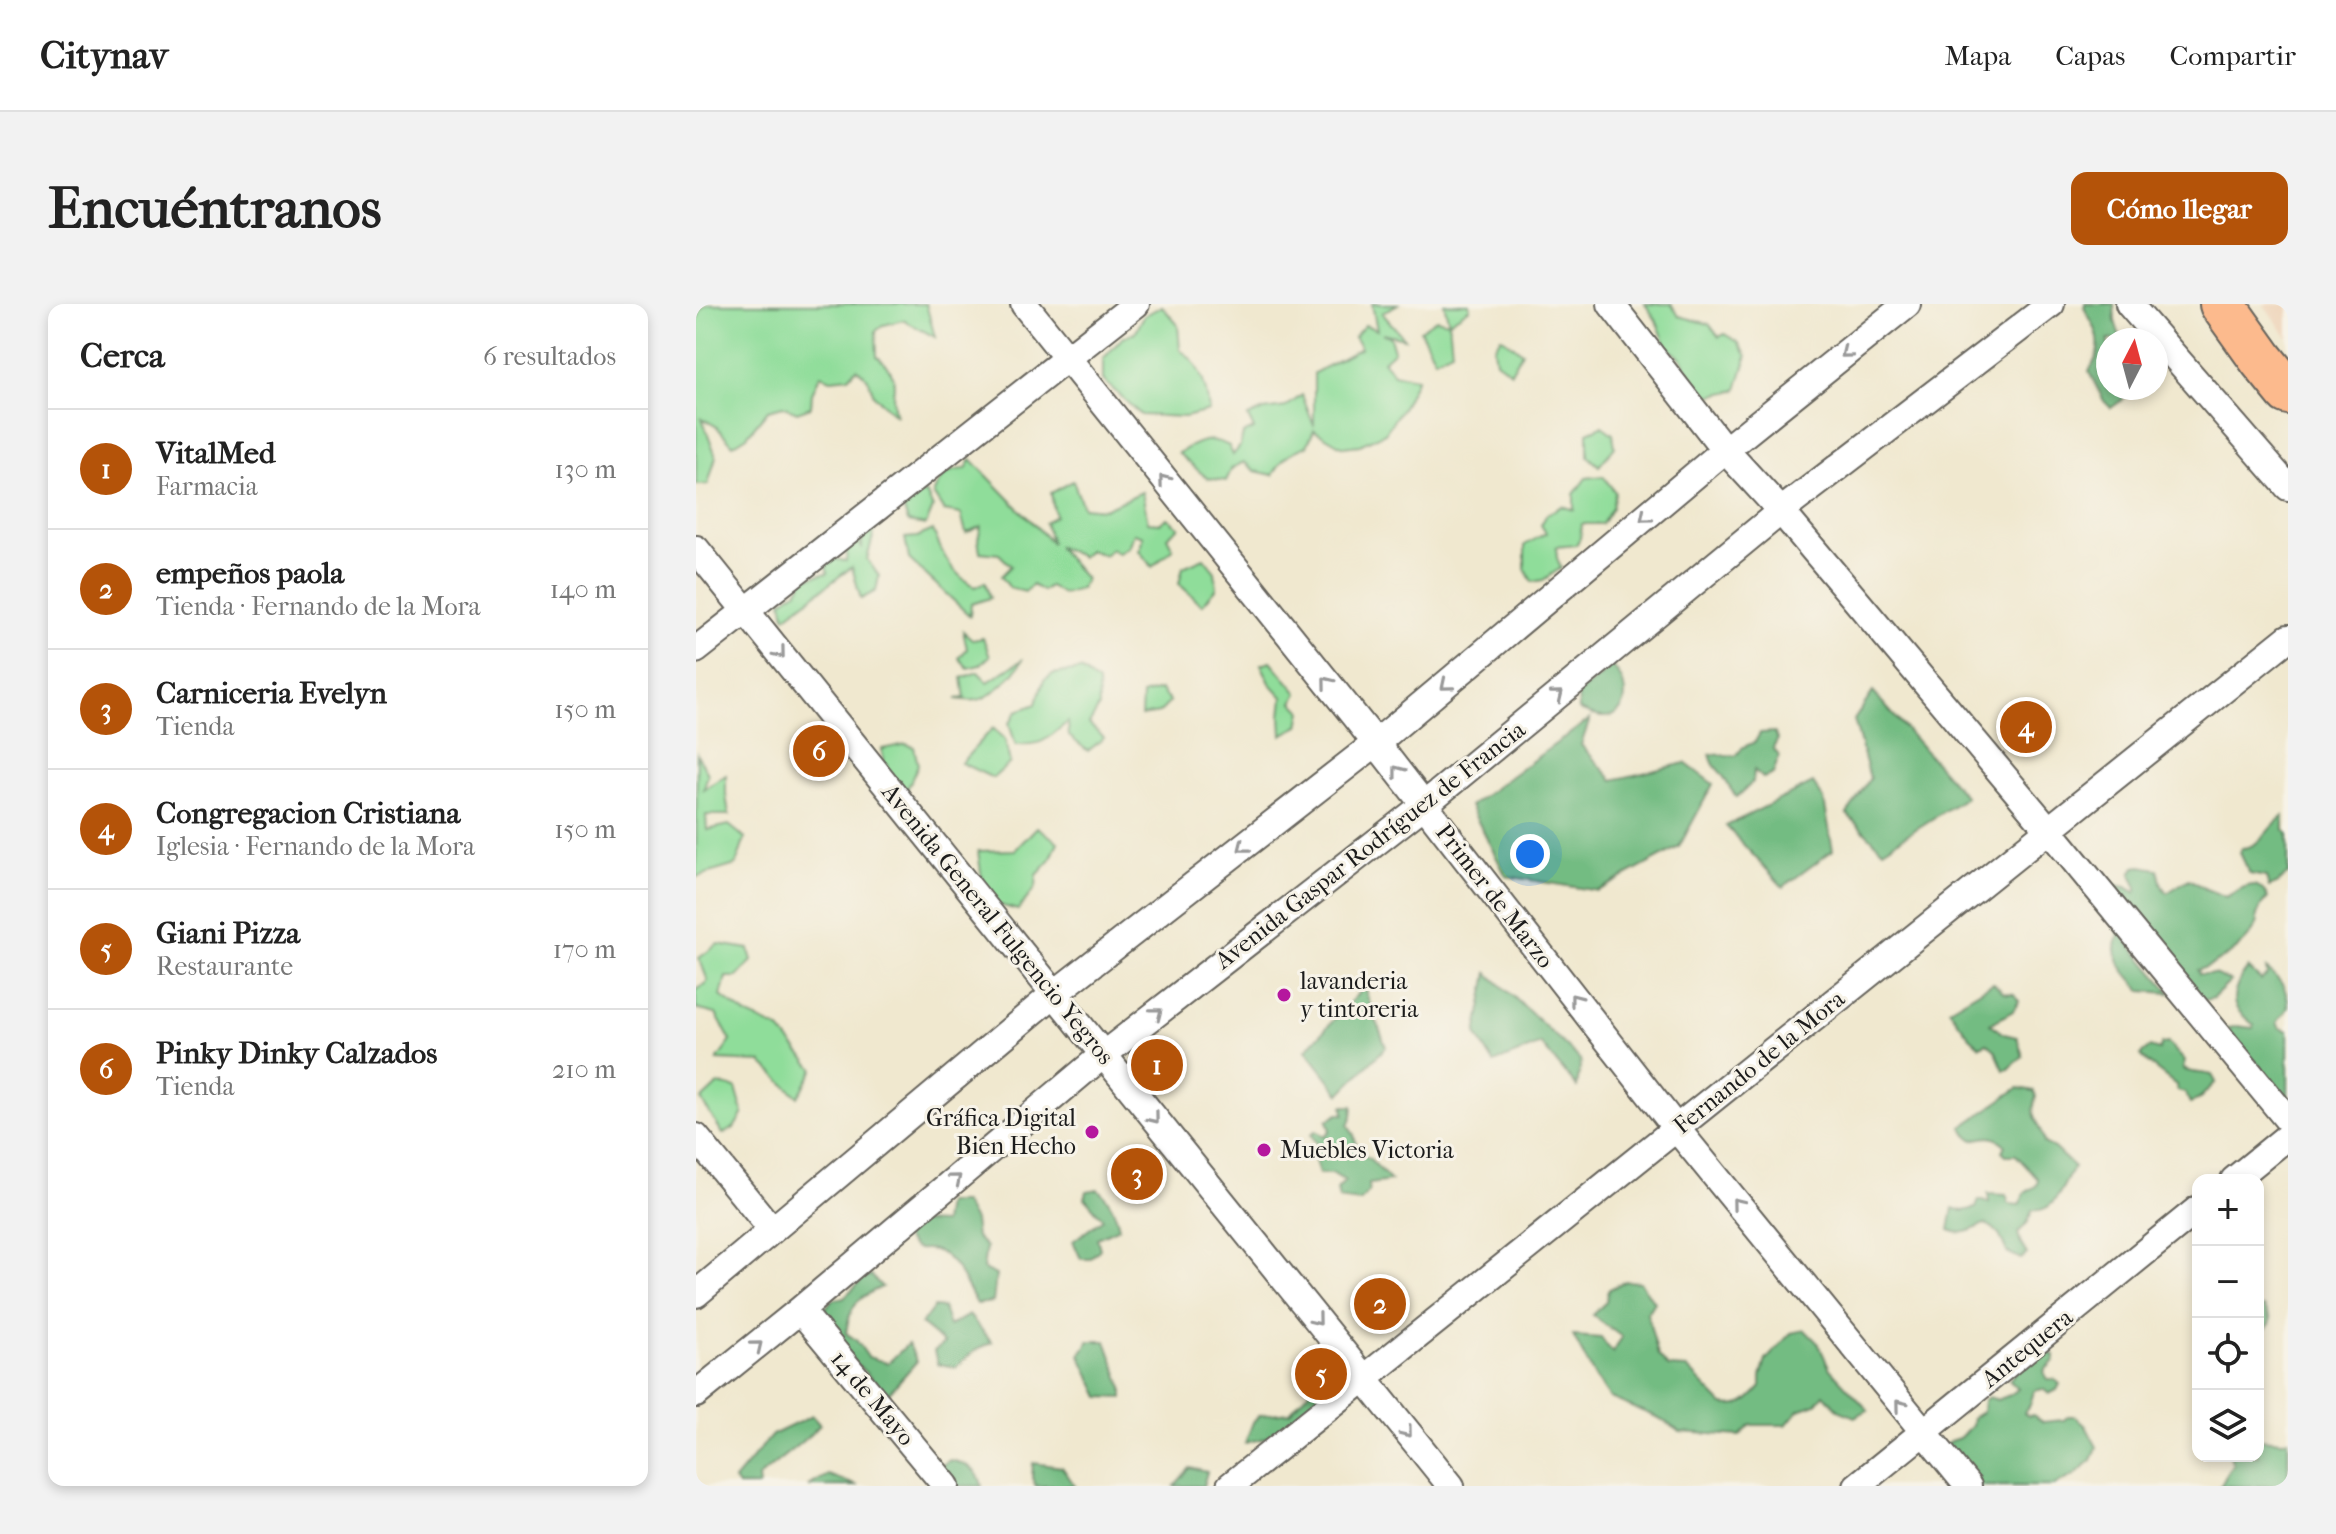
<!DOCTYPE html>
<html lang="es">
<head>
<meta charset="utf-8">
<style>
  :root { --surface:#fff; --page:#f2f2f2; --text:#222; --muted:#767676; --line:#e0e0e0; --accent:#b45309 }
  body { margin:0; font-family:"IM FELL French Canon",serif; background:var(--page); color:var(--text) }
  .controls { position:absolute; right:24px; bottom:24px; display:grid; overflow:hidden; border-radius:16px; box-shadow:0 4px 12px #0003 }
  .controls button { width:72px; height:72px; display:grid; place-items:center; padding:0; border:0; border-bottom:2px solid var(--line); background:var(--surface); color:var(--text); font:40px sans-serif }
  .compass { position:absolute; left:1400px; top:24px; width:72px; height:72px; border-radius:50%; background:var(--surface); box-shadow:0 4px 12px #0003; rotate:6deg }
  .you { position:absolute; left:834px; top:550px; width:28px; height:28px; margin:-20px; border:6px solid #fff; border-radius:50%; background:#1a73e8; box-shadow:0 0 0 12px #1a73e833 }
  .badge { display:grid; place-items:center; width:52px; height:52px; border-radius:50%; background:var(--accent); color:#fff; font-size:26px; font-weight:700 }
  .pin { position:absolute; translate:-50% -50%; border:4px solid #fff; box-shadow:0 2px 8px #0006 }
  .list { margin:0; padding:0; list-style:none }
  h2 { display:flex; justify-content:space-between; align-items:center; height:104px; margin:0; padding:0 32px; font-size:34px }
  h2 small { font-size:26px; font-weight:400; color:var(--muted) }
  .list li { display:grid; grid-template-columns:52px 1fr auto; gap:24px; align-items:center; box-sizing:border-box; height:120px; padding:0 32px; border-top:2px solid var(--line) }
  .list b { display:block; font-size:30px; white-space:nowrap }
  .list p { margin:0; font-size:26px; white-space:nowrap; color:var(--muted) }
  .list em { font-size:26px; font-style:normal; color:var(--muted) }
  .icon { flex:none; width:44px; height:44px; fill:none; stroke:currentColor; stroke-width:2; stroke-linecap:round; stroke-linejoin:round }
  .map { position:relative; flex:none; width:1592px; height:1182px; overflow:hidden; border-radius:16px }
  header { display:flex; align-items:center; gap:48px; box-sizing:border-box; height:112px; padding:0 40px; background:var(--surface); border-bottom:2px solid var(--line) }
  header strong { font-size:38px }
  nav { display:flex; gap:44px; margin-inline-start:auto; font-size:28px }
  .intro { display:flex; align-items:center; justify-content:space-between; box-sizing:border-box; height:192px; padding:0 48px }
  h1 { margin:0; font-size:56px }
  .button { padding:20px 36px; border-radius:16px; background:var(--accent); color:#fff; font-size:28px; font-weight:700 }
  main { display:flex; gap:48px; padding:0 48px }
  aside { flex:1; background:var(--surface); border-radius:16px; box-shadow:0 4px 12px #0003 }
  .map>svg:first-child { display:block }
</style>
</head>
<body>
<header>
<strong>Citynav</strong>
<nav><a>Mapa</a><a>Capas</a><a>Compartir</a></nav>
</header>
<div class="intro"><h1>Encuéntranos</h1><a class="button">Cómo llegar</a></div>
<main>
<aside>
<h2>Cerca<small>6 resultados</small></h2>
<ul class="list">
<li><span class="badge">1</span><div><b>VitalMed</b><p>Farmacia</p></div><em>130 m</em></li>
<li><span class="badge">2</span><div><b>empeños paola</b><p>Tienda · Fernando de la Mora</p></div><em>140 m</em></li>
<li><span class="badge">3</span><div><b>Carniceria Evelyn</b><p>Tienda</p></div><em>150 m</em></li>
<li><span class="badge">4</span><div><b>Congregacion Cristiana</b><p>Iglesia · Fernando de la Mora</p></div><em>150 m</em></li>
<li><span class="badge">5</span><div><b>Giani Pizza</b><p>Restaurante</p></div><em>170 m</em></li>
<li><span class="badge">6</span><div><b>Pinky Dinky Calzados</b><p>Tienda</p></div><em>210 m</em></li>
</ul>
</aside>
<div class="map">
<svg width="1592" height="1182" viewBox="0 0 1592 1182">
  <rect width="100%" height="100%" fill="#f7f3e8"/>
  <filter id="ink" filterUnits="userSpaceOnUse"><feTurbulence type="fractalNoise" baseFrequency=".0125" numOctaves="2"/><feDisplacementMap in="SourceGraphic" scale="16" xChannelSelector="R" yChannelSelector="G"/><feConvolveMatrix kernelMatrix="1 2 1 2 8 2 1 2 1" color-interpolation-filters="sRGB"/></filter>
  <filter id="wash" filterUnits="userSpaceOnUse"><feTurbulence type="fractalNoise" baseFrequency=".006" numOctaves="4" result="noise"/><feDisplacementMap in="SourceGraphic" scale="32" xChannelSelector="R" yChannelSelector="G"/><feGaussianBlur stdDeviation="1.8" result="paint"/><feColorMatrix in="noise" values="0 0 0 0 0 0 0 0 0 0 0 0 0 0 0 0 0 1.4 0 .05"/><feComposite in="paint" operator="in"/></filter>
  <g filter="url(#wash)">
    <rect width="100%" height="100%" fill="#f0e8cf"/>
    <path fill="#efd6bc" d="M 1567,0 L 1592,0 L 1592,34 Z"/>
    <path fill="#8fdd9a" stroke="#567c5b" stroke-width="2" d="M 13,0 L 230,0 L 239,33 L 207,16 L 188,21 L 180,27 L 181,52 C 211,79 190,81 200,112 L 178,91 L 172,75 L 161,64 L 153,73 L 135,75 L 124,71 L 116,90 L 115,103 L 101,108 L 87,102 L 72,106 L 51,132 L 37,141 L 21,123 L 6,114 L 20,152 L 12,181 L 0,181 L 0,19 L 6,4 Z
      M 676,0 L 702,0 L 686,9 L 708,34 L 686,29 L 694,33 L 698,47 L 687,57 L 698,70 L 721,74 L 708,101 L 689,129 L 664,141 L 647,143 L 618,126 L 611,142 C 593,148 586,155 577,171 L 559,167 L 548,158 L 536,164 L 530,177 L 511,174 L 482,149 C 502,138 512,131 533,142 L 537,151 L 544,142 L 547,130 L 558,125 L 552,113 L 568,106 L 590,103 L 606,91 L 618,122 L 618,69 L 665,44 L 658,33 L 669,21 L 681,26 Z
      M 748,0 L 773,0 L 774,4 L 753,18 L 756,47 L 739,55 L 724,26 L 740,15 L 753,18 Z
      M 949,0 L 975,0 L 983,12 L 1013,20 L 1023,33 L 1029,30 L 1042,38 L 1051,52 L 1041,86 L 1013,92 L 999,81 L 986,55 L 971,43 L 960,16 Z
      M 466,2 L 482,21 L 484,46 C 504,58 511,85 513,107 L 489,113 L 445,111 L 407,76 L 407,55 L 427,33 L 439,29 L 448,12 Z
      M 805,33 L 826,48 L 815,68 L 800,57 L 798,44 Z
      M 906,122 L 917,130 L 919,143 L 903,162 L 892,152 L 892,128 Z
      M 275,155 L 356,239 L 349,219 L 359,212 L 355,189 L 377,177 L 387,203 L 408,205 L 446,188 L 452,218 L 464,219 L 471,214 L 483,223 L 471,233 L 477,245 L 456,263 L 443,247 L 447,232 L 438,229 L 432,243 L 422,249 L 415,245 L 409,251 L 392,246 L 386,253 L 361,242 L 389,275 L 384,285 L 367,290 L 353,282 L 347,287 L 336,281 L 329,288 L 314,284 L 305,272 L 315,262 L 303,250 L 284,248 L 282,235 L 285,222 L 270,229 L 265,210 L 248,207 L 237,190 C 244,173 251,165 270,165 Z
      M 907,172 L 919,188 L 916,204 L 906,220 L 886,220 L 884,234 L 880,241 L 860,243 L 861,254 L 865,264 L 847,276 L 836,278 L 829,265 L 829,241 L 850,229 L 845,221 L 851,210 L 866,202 L 878,206 L 878,190 L 890,174 Z
      M 230,189 L 237,204 L 230,221 L 212,218 L 207,203 L 211,193 Z
      M 179,225 L 171,255 L 183,272 L 180,287 L 165,295 L 156,263 L 89,313 L 86,297 L 102,286 L 109,274 L 132,269 L 130,262 L 133,254 L 150,257 L 151,248 L 150,238 L 162,235 L 166,245 L 166,228 Z
      M 237,226 C 247,252 255,269 279,283 L 289,278 L 294,294 L 275,300 L 274,312 L 213,255 L 209,234 L 221,233 Z
      M 508,254 L 519,268 L 521,284 L 506,301 L 483,280 L 487,263 Z
      M 267,327 L 277,336 L 287,334 L 294,352 L 284,361 L 272,364 L 263,354 L 271,345 Z
      M 326,356 C 321,369 295,394 281,396 C 274,397 266,396 260,395 L 269,394 L 266,374 L 282,368 L 292,378 Z
      M 575,357 L 602,389 L 597,398 L 606,407 L 603,422 L 586,431 L 585,412 L 587,393 L 574,379 L 565,360 Z
      M 385,366 L 402,379 L 403,403 L 393,420 L 408,434 L 392,447 L 373,432 L 372,418 C 348,436 352,440 320,441 L 313,420 L 321,407 L 340,400 L 348,376 L 357,370 Z
      M 464,386 L 474,398 L 463,409 L 445,412 L 446,391 Z
      M 297,424 L 309,436 L 314,459 L 297,474 L 265,459 Z
      M 210,440 L 218,443 L 222,461 L 211,486 L 188,468 L 186,445 Z
      M 1,450 L 12,470 L 8,485 L 30,471 L 30,491 L 33,511 L 10,511 L 11,526 L 33,521 L 49,534 L 40,561 L 0,573 Z
      M 341,523 L 362,538 L 354,557 L 341,571 L 340,583 L 322,606 L 299,600 L 286,576 L 282,547 L 319,546 Z
      M 22,640 L 53,645 L 56,657 L 41,673 L 30,673 L 25,692 L 51,711 L 83,725 L 118,765 L 102,793 L 65,758 L 21,756 L 35,737 L 20,710 L 0,705 L 0,687 L 12,677 L 3,654 Z
      M 22,780 L 40,784 L 47,809 L 38,824 L 27,830 L 5,796 Z"/>
    <path fill="#73bc82" stroke="#486c4f" stroke-width="2" d="M 1389,0 L 1418,0 L 1419,17 L 1425,36 L 1412,36 L 1412,84 L 1433,84 L 1426,96 L 1415,104 L 1408,97 L 1393,68 C 1395,64 1397,60 1399,56 C 1408,36 1398,21 1388,4 Z
      M 914,361 C 932,373 938,413 907,413 C 899,413 890,408 883,406 L 882,389 L 904,373 Z
      M 1177,388 L 1270,493 L 1187,546 L 1151,510 L 1174,474 L 1158,416 Z
      M 894,415 L 885,441 L 917,476 L 989,459 L 1017,480 L 983,543 L 902,587 L 810,572 L 774,502 Z
      M 1078,428 L 1082,435 L 1077,444 L 1083,452 L 1077,470 L 1067,474 L 1058,466 L 1057,478 L 1041,493 C 1035,487 1033,482 1029,475 C 1022,463 1018,466 1014,450 L 1040,452 L 1047,443 L 1059,438 L 1064,429 Z
      M 1117,479 L 1128,496 L 1137,546 L 1087,583 L 1030,522 Z
      M 1588,512 L 1588,526 L 1592,529 L 1592,570 L 1581,580 L 1573,583 L 1570,573 L 1554,570 L 1544,549 L 1546,544 C 1566,543 1571,522 1588,512 Z
      M 1445,562 L 1462,565 L 1466,582 L 1471,589 L 1493,575 L 1510,585 L 1530,593 C 1546,584 1561,571 1572,594 C 1568,598 1563,605 1561,611 C 1559,622 1565,613 1559,624 C 1550,641 1521,661 1502,666 L 1503,670 L 1518,670 L 1535,677 L 1517,694 L 1505,697 L 1414,588 L 1421,581 L 1430,583 L 1440,589 L 1441,584 L 1435,570 L 1439,563 Z
      M 1421,625 L 1475,689 L 1446,687 C 1432,671 1412,654 1423,632 Z
      M 1552,664 L 1565,676 L 1571,671 L 1570,665 C 1583,674 1592,684 1592,702 C 1591,708 1584,713 1581,719 L 1584,724 L 1592,727 L 1592,796 L 1531,725 L 1540,722 L 1557,724 L 1558,721 C 1552,716 1541,708 1539,701 C 1535,690 1545,672 1552,664 Z
      M 792,669 L 885,756 L 881,783 L 845,740 L 798,759 L 780,730 Z
      M 1297,679 L 1308,689 L 1318,690 L 1323,697 L 1317,707 L 1294,720 L 1308,730 L 1321,733 L 1327,752 L 1313,765 L 1308,766 L 1299,746 L 1291,739 L 1284,742 L 1273,732 L 1253,705 Z
      M 668,683 L 690,743 L 644,790 L 610,746 Z
      M 1472,739 L 1489,757 L 1487,765 C 1497,770 1506,768 1516,771 L 1520,778 L 1502,796 L 1494,799 L 1489,789 L 1481,787 L 1480,781 L 1453,760 L 1444,751 L 1454,743 L 1463,746 L 1466,740 Z
      M 1322,784 L 1338,787 L 1340,792 C 1332,815 1344,818 1348,839 L 1358,844 L 1378,863 C 1367,879 1360,910 1336,906 L 1332,918 L 1322,929 L 1325,940 L 1331,950 L 1325,955 L 1311,948 C 1305,935 1303,924 1288,920 C 1277,926 1267,932 1253,926 L 1257,904 L 1267,907 L 1280,904 L 1283,896 L 1293,899 L 1292,890 L 1310,891 L 1313,900 L 1323,901 L 1329,889 L 1341,881 L 1342,875 L 1320,851 L 1310,851 L 1306,847 L 1309,841 C 1299,831 1291,832 1277,836 L 1271,831 L 1266,823 Z
      M 647,802 L 657,802 L 656,812 L 652,822 L 658,831 L 662,847 L 675,856 L 695,877 L 673,880 L 673,888 L 664,898 L 643,895 L 641,885 L 649,877 L 637,870 L 623,870 L 618,853 L 622,842 L 615,831 L 619,827 L 629,832 L 634,826 L 631,817 L 642,810 L 648,810 Z
      M 402,885 C 414,896 420,908 423,924 L 401,934 L 404,945 L 394,955 L 385,955 L 377,937 L 407,915 L 389,894 L 391,887 Z
      M 250,899 L 267,899 L 278,916 L 280,933 L 290,943 L 287,965 L 300,971 L 297,998 L 281,1000 C 271,984 261,957 243,948 C 223,939 222,956 206,929 L 219,918 L 247,919 Z
      M 175,971 L 186,983 C 160,994 154,1001 150,1029 L 160,1036 L 172,1053 L 192,1059 L 212,1040 L 221,1057 L 191,1091 L 126,1024 L 126,1008 L 136,996 L 148,993 L 167,975 Z
      M 929,977 L 944,978 L 958,998 L 951,1009 L 962,1051 L 972,1063 L 991,1064 L 1027,1101 C 1046,1104 1052,1098 1065,1083 L 1065,1073 L 1070,1056 L 1095,1029 L 1109,1026 L 1122,1039 L 1134,1065 L 1172,1106 L 1159,1113 L 1142,1106 L 1128,1090 L 1120,1100 L 1103,1106 L 1090,1121 L 1055,1121 L 1044,1132 L 984,1128 L 963,1114 L 914,1094 L 899,1073 L 877,1032 L 905,1034 L 917,1049 L 926,1033 L 896,1011 L 910,998 L 912,986 Z
      M 238,1003 L 247,1004 L 253,1022 L 273,1011 L 296,1038 L 278,1047 L 260,1063 L 242,1060 L 238,1047 L 248,1039 L 225,1020 Z
      M 1564,1003 L 1568,1003 L 1575,1015 L 1574,1020 L 1562,1033 L 1562,1008 Z
      M 393,1037 L 410,1037 L 427,1084 L 427,1094 L 404,1093 L 384,1051 Z
      M 1346,1041 L 1349,1047 L 1359,1051 L 1359,1056 L 1348,1067 L 1351,1075 L 1358,1075 L 1364,1080 L 1361,1086 L 1353,1090 L 1347,1085 L 1338,1087 L 1334,1101 L 1328,1109 L 1332,1112 L 1337,1111 L 1347,1118 L 1368,1116 L 1372,1112 L 1379,1112 L 1390,1122 L 1401,1143 L 1396,1156 L 1377,1172 L 1358,1182 L 1282,1182 L 1248,1142 L 1254,1137 L 1263,1134 L 1276,1122 L 1277,1113 L 1287,1108 L 1288,1096 L 1293,1093 L 1301,1096 L 1314,1091 L 1322,1085 L 1313,1076 Z
      M 631,1074 L 631,1092 L 569,1134 L 549,1139 L 557,1118 L 564,1111 L 594,1108 L 622,1077 Z
      M 116,1112 L 124,1121 C 105,1141 82,1155 62,1174 L 63,1182 L 42,1182 L 38,1176 L 76,1131 Z
      M 1562,1135 L 1587,1137 L 1592,1135 L 1592,1182 L 1524,1182 C 1530,1175 1530,1167 1537,1160 L 1534,1152 L 1562,1152 Z
      M 254,1156 C 269,1159 283,1165 286,1182 L 257,1182 L 244,1162 Z
      M 337,1159 L 366,1163 L 379,1182 L 340,1182 L 336,1174 Z
      M 494,1164 L 511,1168 L 507,1182 L 478,1182 Z
      M 132,1171 L 162,1182 L 112,1182 Z"/>
  </g>
  <g filter="url(#ink)">
    <g fill="none" stroke-linecap="round" stroke-linejoin="round">
      <g stroke="#66635b" stroke-width="30">
        <path id="minor" d="M 328,0 L 680,439 L 980,824 L 1272,1182
          M 915,0 L 1029,146 L 1085,207 L 1353,526 L 1592,816
          M 1433,0 L 1592,183
          M 0,245 L 755,1182
          M 0,346 L 440,0
          M 0,833 L 76,926
          M 1538,876 L 1592,832
          M 0,990 L 358,690 L 680,439 L 1029,146 L 1211,0
          M 104,1006 L 250,1182
          M 0,1090 L 104,1006 L 407,751 L 728,501 L 1085,207 L 1355,0
          M 534,1182 L 1592,334
          M 1161,1182 L 1502,905"/>
      </g>
      <g stroke="#66635b" stroke-width="48">
        <path id="trunk" d="M 1526,0 L 1566,56 L 1592,88"/>
      </g>
      <use href="#minor" stroke="#fff" stroke-width="26"/>
      <use href="#trunk" stroke="#fcba8d" stroke-width="44"/>
    </g>
    <defs><path id="oneway-chevron" d="M-2-3.5L2.5 0L-2 3.5" fill="none" stroke-width="1.6" stroke-linecap="round" stroke-linejoin="round" transform="scale(2)"/></defs>
    <g stroke="#999">
      <use href="#oneway-chevron" transform="translate(1150 49) rotate(141)"/>
      <use href="#oneway-chevron" transform="translate(468 176) rotate(-129)"/>
      <use href="#oneway-chevron" transform="translate(949 213) rotate(140)"/>
      <use href="#oneway-chevron" transform="translate(84 349) rotate(51)"/>
      <use href="#oneway-chevron" transform="translate(631 378) rotate(-129)"/>
      <use href="#oneway-chevron" transform="translate(750 381) rotate(140)"/>
      <use href="#oneway-chevron" transform="translate(862 391) rotate(-39)"/>
      <use href="#oneway-chevron" transform="translate(702 467) rotate(-128)"/>
      <use href="#oneway-chevron" transform="translate(547 543) rotate(142)"/>
      <use href="#oneway-chevron" transform="translate(879 695) rotate(-128)"/>
      <use href="#oneway-chevron" transform="translate(461 709) rotate(-38)"/>
      <use href="#oneway-chevron" transform="translate(458 814) rotate(51)"/>
      <use href="#oneway-chevron" transform="translate(260 875) rotate(-40)"/>
      <use href="#oneway-chevron" transform="translate(1041 899) rotate(-129)"/>
      <use href="#oneway-chevron" transform="translate(621 1016) rotate(51)"/>
      <use href="#oneway-chevron" transform="translate(61 1042) rotate(-39)"/>
      <use href="#oneway-chevron" transform="translate(1204 1101) rotate(-129)"/>
      <use href="#oneway-chevron" transform="translate(711 1128) rotate(51)"/>
    </g>
  </g>
  <g fill="#b5179e" stroke="#f7f3e8" stroke-width="3">
    <circle cx="588" cy="691" r="8"/>
    <circle cx="396" cy="828" r="8"/>
    <circle cx="568" cy="846" r="8"/>
  </g>
  <g text-anchor="middle" stroke-width="6" stroke-linejoin="round" paint-order="stroke">
    <g font-size="24" fill="#1c1c1c" stroke="#f7f3e8">
      <text transform="translate(674 541) rotate(-38)" y="8">Avenida Gaspar Rodríguez de Francia</text>
      <text transform="translate(799 592) rotate(52)" y="8">Primer de Marzo</text>
      <text transform="translate(302 620) rotate(51)" y="8">Avenida General Fulgencio Yegros</text>
      <text transform="translate(1063 758) rotate(-39)" y="8">Fernando de la Mora</text>
      <text transform="translate(1331 1044) rotate(-39)" y="8">Antequera</text>
      <text transform="translate(177 1094) rotate(50)" y="8">14 de Mayo</text>
    </g>
    <g font-size="24" fill="#1c1c1c" stroke="#f7f3e8" text-anchor="start">
      <text x="604" y="685">lavanderia<tspan x="604" dy="28">y tintoreria</tspan></text>
      <text x="380" y="822" text-anchor="end">Gráfica Digital<tspan x="380" dy="28">Bien Hecho</tspan></text>
      <text x="584" y="854">Muebles Victoria</text>
    </g>
  </g>
</svg>
<div class="controls">
<button>+</button>
<button>−</button>
<button><svg class="icon" aria-label="locate" viewBox="0 0 24 24"><circle cx="12" cy="12" r="6"/><path d="M12 2v4M12 18v4M2 12h4M18 12h4"/></svg></button>
<button><svg class="icon" aria-label="layers" viewBox="0 0 24 24"><path d="M12 4l9 5-9 5-9-5zM3 14l9 5 9-5"/></svg></button>
</div>
<svg class="compass" viewBox="-18 -18 36 36"><path d="M0-13l5 13h-10z" fill="#e53935"/><path d="M0 13l5-13h-10z" fill="#767676"/></svg>
<div class="you"></div>
<div class="pin badge" style="left:461px;top:761px">1</div>
<div class="pin badge" style="left:684px;top:1000px">2</div>
<div class="pin badge" style="left:441px;top:870px">3</div>
<div class="pin badge" style="left:1330px;top:423px">4</div>
<div class="pin badge" style="left:625px;top:1070px">5</div>
<div class="pin badge" style="left:123px;top:447px">6</div>
</div>
</main>
</body>
</html>
